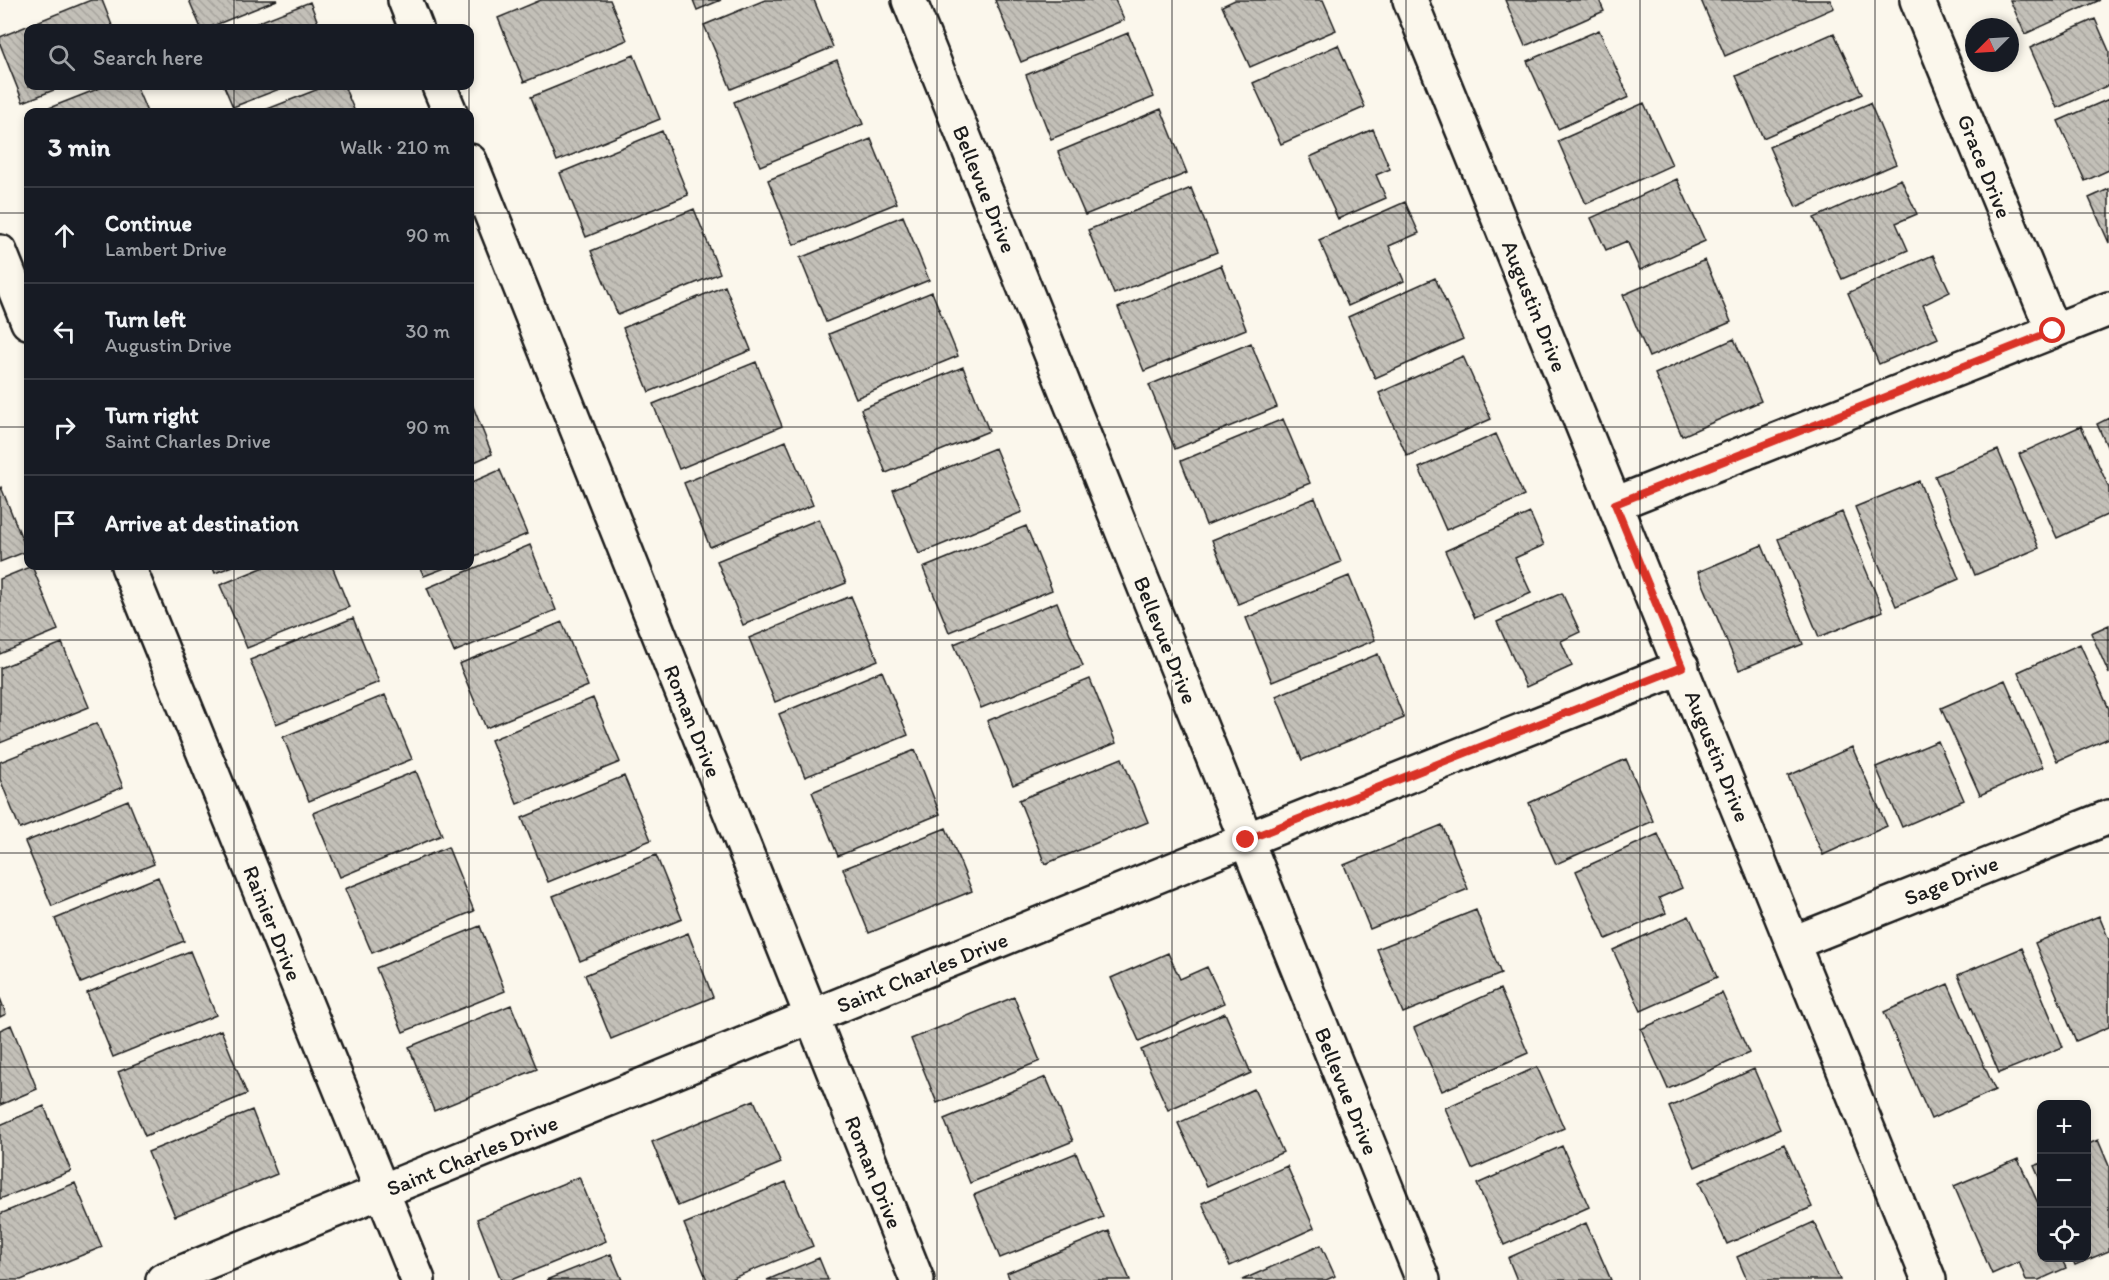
<!DOCTYPE html>
<html lang="en">
<head>
<meta charset="utf-8">
<style>
  :root { --surface:#171b24; --page:#242831; --text:#f1f3f6; --muted:#9ea1a6; --line:#363941 }
  body { margin:0; font-family:Itim,sans-serif; background:var(--page); color:var(--text) }
  .controls { position:absolute; right:18px; bottom:18px; display:grid; overflow:hidden; border-radius:12px; box-shadow:0 3px 9px #0003 }
  .controls button { width:54px; height:54px; display:grid; place-items:center; padding:0; border:0; border-bottom:2px solid var(--line); background:var(--surface); color:var(--text); font:30px sans-serif }
  .compass { position:absolute; left:1965px; top:18px; width:54px; height:54px; border-radius:50%; background:var(--surface); box-shadow:0 3px 9px #0003; rotate:246deg }
  .stop { position:absolute; width:18px; height:18px; margin:-14px; border:4px solid #d93025; border-radius:50%; background:#fff }
  .stop.end { background:#d93025; border-color:#fff; box-shadow:0 2px 6px #0008 }
  .list { margin:0; padding:0; list-style:none }
  h2 { display:flex; justify-content:space-between; align-items:center; height:78px; margin:0; padding:0 24px; font-size:26px }
  h2 small { font-size:20px; font-weight:400; color:var(--muted) }
  .list li { display:grid; grid-template-columns:39px 1fr auto; gap:18px; align-items:center; box-sizing:border-box; height:96px; padding:0 24px; border-top:2px solid var(--line) }
  .list b { display:block; font-size:22px; white-space:nowrap }
  .list p { margin:0; font-size:20px; white-space:nowrap; color:var(--muted) }
  .list em { font-size:20px; font-style:normal; color:var(--muted) }
  .icon { flex:none; width:33px; height:33px; fill:none; stroke:currentColor; stroke-width:2; stroke-linecap:round; stroke-linejoin:round }
  .map { position:relative; flex:none; width:2109px; height:1280px; overflow:hidden }
  .search { position:absolute; background:var(--surface); box-shadow:0 3px 9px #0003; left:24px; top:24px; width:450px; height:66px; display:flex; align-items:center; gap:15px; box-sizing:border-box; padding:0 21px; border-radius:12px; color:var(--muted); font-size:22px }
  .panel { position:absolute; background:var(--surface); box-shadow:0 3px 9px #0003; left:24px; top:108px; width:450px; height:462px; border-radius:12px }
  .map>svg:first-child { display:block }
</style>
</head>
<body>
<div class="map">
<svg width="2109" height="1280" viewBox="0 0 2109 1280">
  <defs>
    <pattern id="building-back-hatch" width="6" height="6" patternUnits="userSpaceOnUse" patternTransform="scale(1.5)"><rect width="6" height="6" fill="#c3c0b8"/><path d="M-1 5l2 2M0 0l6 6M5-1l2 2" fill="none" stroke="#a7a49e"/></pattern>
  </defs>
  <rect width="100%" height="100%" fill="#fbf7ec"/>
  <filter id="ink" filterUnits="userSpaceOnUse"><feTurbulence type="fractalNoise" baseFrequency=".0167" numOctaves="2"/><feDisplacementMap in="SourceGraphic" scale="12" xChannelSelector="R" yChannelSelector="G"/><feConvolveMatrix kernelMatrix="1 2 1 2 8 2 1 2 1" color-interpolation-filters="sRGB"/></filter>
  <g filter="url(#ink)">
    <path fill="url(#building-back-hatch)" stroke="#1c1c1c" stroke-width="1.5" d="M 91,0 L 102,0 L 113,28 L 28,28 L 28,86 L 64,86 L 23,102 L 0,44 L 0,37 Z
      M 189,0 L 277,0 L 208,28 L 201,28 Z
      M 541,0 L 610,0 L 627,40 L 524,82 L 498,18 Z
      M 693,0 L 721,0 L 697,10 Z
      M 765,0 L 814,0 L 833,47 L 731,89 L 704,25 Z
      M 995,0 L 1115,0 L 1124,20 L 1021,62 Z
      M 1235,0 L 1323,0 L 1336,30 L 1250,67 L 1222,6 Z
      M 1505,0 L 1599,0 L 1604,11 L 1525,46 Z
      M 1701,0 L 1830,0 L 1834,8 L 1725,56 Z
      M 2010,0 L 2100,0 L 2025,34 Z
      M 310,2 L 320,28 L 244,28 Z
      M 2095,19 L 2109,51 L 2109,85 L 2057,108 L 2030,48 Z
      M 1599,30 L 1629,97 L 1558,129 L 1527,61 Z
      M 1128,33 L 1154,97 L 1051,139 L 1026,75 Z
      M 1834,33 L 1862,94 L 1763,138 L 1736,76 Z
      M 1338,45 L 1365,107 L 1281,144 L 1253,83 Z
      M 634,55 L 660,119 L 557,161 L 531,97 Z
      M 837,60 L 863,124 L 760,166 L 734,102 Z
      M 105,86 L 136,86 L 147,112 L 39,112 Z
      M 224,86 L 287,86 L 233,107 Z
      M 326,86 L 344,86 L 355,112 L 260,112 Z
      M 2109,99 L 2109,170 L 2085,181 L 2058,121 Z
      M 1644,103 L 1672,165 L 1586,204 L 1558,141 Z
      M 1870,103 L 1896,164 L 1796,207 L 1769,147 Z
      M 1161,109 L 1187,173 L 1085,215 L 1058,152 Z
      M 1373,129 L 1390,169 L 1376,175 L 1386,198 L 1338,219 L 1310,157 Z
      M 662,131 L 688,195 L 586,237 L 560,173 Z
      M 871,139 L 897,203 L 794,245 L 768,180 Z
      M 1677,179 L 1705,241 L 1640,270 L 1627,241 L 1606,250 L 1591,218 Z
      M 1901,179 L 1917,214 L 1896,223 L 1908,250 L 1842,279 L 1814,218 Z
      M 1191,188 L 1217,252 L 1114,294 L 1088,230 Z
      M 2109,189 L 2109,243 L 2089,198 Z
      M 1405,202 L 1419,233 L 1389,246 L 1404,281 L 1348,306 L 1319,240 Z
      M 694,209 L 720,273 L 618,315 L 591,251 Z
      M 903,216 L 929,280 L 826,322 L 800,258 Z
      M 1933,255 L 1950,292 L 1923,305 L 1938,338 L 1879,364 L 1848,293 Z
      M 1705,260 L 1731,322 L 1649,357 L 1623,295 Z
      M 1221,265 L 1246,329 L 1144,371 L 1118,308 Z
      M 1435,278 L 1463,339 L 1375,378 L 1348,317 Z
      M 725,286 L 751,350 L 649,392 L 623,328 Z
      M 932,292 L 958,356 L 856,398 L 829,334 Z
      M 1734,339 L 1761,401 L 1682,436 L 1655,374 Z
      M 1251,343 L 1277,407 L 1175,449 L 1149,385 Z
      M 1463,356 L 1491,419 L 1407,456 L 1379,393 Z
      M 756,362 L 782,426 L 679,469 L 653,404 Z
      M 963,367 L 989,431 L 886,473 L 861,409 Z
      M 470,399 L 492,454 L 470,464 Z
      M 2109,418 L 2109,451 L 2097,424 Z
      M 1283,419 L 1310,483 L 1206,525 L 1181,461 Z
      M 2081,426 L 2109,488 L 2109,514 L 2057,538 L 2019,454 Z
      M 1496,434 L 1524,496 L 1446,530 L 1419,468 Z
      M 786,441 L 813,505 L 710,547 L 684,483 Z
      M 995,448 L 1022,512 L 919,554 L 893,490 Z
      M 1998,450 L 2039,548 L 1975,575 L 1935,476 Z
      M 500,470 L 527,534 L 470,558 L 470,483 Z
      M 1919,481 L 1959,579 L 1896,606 L 1855,507 Z
      M 1,487 L 27,551 L 0,562 L 0,488 Z
      M 1315,498 L 1341,562 L 1238,604 L 1212,540 Z
      M 1842,512 L 1883,611 L 1819,637 L 1778,539 Z
      M 1530,513 L 1544,545 L 1515,558 L 1531,593 L 1475,618 L 1445,551 Z
      M 819,519 L 846,583 L 743,625 L 717,561 Z
      M 1026,526 L 1052,590 L 949,632 L 923,568 Z
      M 530,545 L 556,610 L 454,652 L 427,588 Z
      M 1762,545 L 1803,644 L 1739,670 L 1698,572 Z
      M 32,566 L 58,630 L 0,654 L 0,579 Z
      M 212,566 L 233,566 L 215,573 Z
      M 267,566 L 332,566 L 349,607 L 247,648 L 220,585 Z
      M 419,566 L 450,566 L 424,576 Z
      M 1349,576 L 1375,640 L 1272,682 L 1246,618 Z
      M 1562,593 L 1580,632 L 1561,641 L 1572,666 L 1526,687 L 1497,622 Z
      M 851,596 L 878,660 L 775,702 L 749,638 Z
      M 1057,602 L 1083,666 L 981,708 L 954,644 Z
      M 353,618 L 379,682 L 276,724 L 250,660 Z
      M 562,622 L 588,686 L 486,728 L 459,664 Z
      M 2109,625 L 2109,674 L 2091,633 Z
      M 62,643 L 89,707 L 0,743 L 0,668 Z
      M 2080,644 L 2109,709 L 2109,738 L 2057,761 L 2018,672 Z
      M 1378,654 L 1404,718 L 1302,760 L 1276,696 Z
      M 882,671 L 908,735 L 805,777 L 779,714 Z
      M 1090,679 L 1116,743 L 1013,785 L 987,721 Z
      M 2005,680 L 2043,767 L 1980,795 L 1941,708 Z
      M 385,695 L 412,759 L 309,801 L 283,737 Z
      M 593,698 L 620,762 L 517,804 L 491,740 Z
      M 97,723 L 123,787 L 20,829 L 0,779 L 0,762 Z
      M 1938,741 L 1964,800 L 1902,827 L 1876,767 Z
      M 1852,747 L 1887,826 L 1823,855 L 1788,776 Z
      M 915,750 L 940,814 L 838,856 L 812,792 Z
      M 1122,758 L 1148,822 L 1045,864 L 1019,800 Z
      M 1626,759 L 1653,821 L 1556,864 L 1529,803 Z
      M 416,771 L 442,835 L 340,877 L 313,813 Z
      M 624,776 L 651,840 L 548,882 L 522,818 Z
      M 128,800 L 154,864 L 52,906 L 25,842 Z
      M 1442,825 L 1468,889 L 1370,929 L 1344,865 Z
      M 946,828 L 972,891 L 869,933 L 843,869 Z
      M 1658,834 L 1682,888 L 1659,898 L 1666,913 L 1606,939 L 1576,871 Z
      M 448,847 L 474,911 L 372,953 L 345,889 Z
      M 656,855 L 682,919 L 580,961 L 553,896 Z
      M 158,877 L 184,941 L 81,983 L 55,919 Z
      M 1476,910 L 1501,974 L 1403,1013 L 1377,949 Z
      M 1689,916 L 1717,977 L 1641,1011 L 1613,950 Z
      M 2099,916 L 2109,940 L 2109,1027 L 2076,1041 L 2035,943 Z
      M 480,926 L 505,991 L 403,1032 L 376,968 Z
      M 688,933 L 713,997 L 611,1039 L 585,975 Z
      M 2022,948 L 2063,1047 L 1999,1073 L 1958,975 Z
      M 190,951 L 216,1015 L 113,1057 L 87,993 Z
      M 1168,953 L 1180,979 L 1207,967 L 1224,1003 L 1139,1041 L 1111,978 Z
      M 1948,984 L 1995,1090 L 1931,1119 L 1884,1012 Z
      M 1500,989 L 1528,1053 L 1442,1091 L 1414,1028 Z
      M 1722,993 L 1749,1053 L 1668,1089 L 1641,1029 Z
      M 1014,997 L 1040,1061 L 937,1103 L 911,1039 Z
      M 0,998 L 6,1014 L 0,1017 Z
      M 511,1005 L 537,1069 L 434,1111 L 409,1047 Z
      M 1225,1013 L 1251,1073 L 1168,1110 L 1141,1050 Z
      M 11,1025 L 37,1089 L 0,1105 L 0,1030 Z
      M 221,1030 L 247,1094 L 145,1136 L 118,1072 Z
      M 1537,1067 L 1564,1128 L 1472,1169 L 1445,1108 Z
      M 1754,1069 L 1780,1129 L 1695,1167 L 1669,1107 Z
      M 1046,1077 L 1073,1141 L 970,1183 L 944,1119 Z
      M 1254,1089 L 1283,1152 L 1207,1186 L 1178,1123 Z
      M 754,1100 L 781,1163 L 678,1206 L 652,1142 Z
      M 44,1106 L 71,1171 L 0,1199 L 0,1125 Z
      M 252,1110 L 277,1174 L 175,1216 L 148,1152 Z
      M 2098,1140 L 2109,1166 L 2109,1251 L 2075,1265 L 2072,1258 L 2086,1258 L 2086,1145 Z
      M 1784,1144 L 1812,1207 L 1727,1244 L 1699,1182 Z
      M 1562,1146 L 1589,1207 L 1504,1245 L 1477,1184 Z
      M 1076,1153 L 1103,1217 L 1000,1258 L 974,1195 Z
      M 2018,1159 L 2042,1212 L 2042,1258 L 2061,1258 L 2066,1268 L 2039,1280 L 2026,1280 L 2019,1262 L 1992,1274 L 1954,1186 Z
      M 2042,1163 L 2042,1184 L 2034,1166 Z
      M 1287,1166 L 1314,1228 L 1230,1266 L 1202,1203 Z
      M 579,1177 L 606,1241 L 511,1280 L 501,1280 L 477,1219 Z
      M 786,1182 L 813,1246 L 728,1280 L 707,1280 L 684,1224 Z
      M 75,1183 L 102,1247 L 21,1280 L 0,1280 L 0,1214 Z
      M 1814,1222 L 1840,1280 L 1747,1280 L 1737,1257 Z
      M 1586,1223 L 1611,1280 L 1517,1280 L 1508,1258 Z
      M 1109,1231 L 1130,1280 L 1010,1280 L 1007,1273 Z
      M 1321,1245 L 1335,1276 L 1326,1280 L 1242,1280 Z
      M 611,1254 L 622,1280 L 546,1280 Z
      M 819,1258 L 828,1280 L 767,1280 Z"/>
    <g fill="none" stroke-linecap="round" stroke-linejoin="round">
      <g stroke="#1c1c1c" stroke-width="38">
        <path id="minor" d="M 405,0 L 416,28
          M 909,0 L 1423,1280
          M 1410,0 L 1929,1280
          M 1917,0 L 2053,331
          M 439,86 L 450,112
          M 470,161 L 917,1280
          M 0,252 L 28,322
          M 1615,504 L 2109,309
          M 128,566 L 418,1280
          M 1793,943 L 2109,817
          M 163,1280 L 1246,840 L 1682,667"/>
      </g>
      <use href="#minor" stroke="#fbf7ec" stroke-width="33"/>
    </g>
  </g>
  <g fill="none" stroke-linecap="round" stroke-linejoin="round" filter="url(#ink)">
    <path stroke="#d93025" stroke-width="8" d="M 1246,840 L 1682,667 L 1615,504 L 2053,331"/>
  </g>
  <path fill="none" stroke="#1c1c1c" stroke-width="1.5" stroke-opacity="0.55" d="M 234,0 L 234,28M 469,0 L 469,28M 703,0 L 703,1280M 937,0 L 937,1280M 1172,0 L 1172,1280M 1406,0 L 1406,1280M 1640,0 L 1640,1280M 1875,0 L 1875,1280M 234,86 L 234,112M 469,86 L 469,112M 0,213 L 28,213M 470,213 L 2109,213M 0,427 L 28,427M 470,427 L 2109,427M 234,566 L 234,1280M 469,566 L 469,1280M 0,640 L 2109,640M 0,853 L 2109,853M 0,1067 L 2109,1067"/>
  <g text-anchor="middle" stroke-width="6" stroke-linejoin="round" paint-order="stroke">
    <g font-size="22" fill="#1c1c1c" stroke="#fbf7ec">
      <text transform="translate(1985 166) rotate(68)" y="8">Grace Drive</text>
      <text transform="translate(985 189) rotate(68)" y="8">Bellevue Drive</text>
      <text transform="translate(1535 306) rotate(68)" y="8">Augustin Drive</text>
      <text transform="translate(1166 640) rotate(68)" y="8">Bellevue Drive</text>
      <text transform="translate(693 721) rotate(68)" y="8">Roman Drive</text>
      <text transform="translate(1718 756) rotate(68)" y="8">Augustin Drive</text>
      <text transform="translate(1951 880) rotate(-22)" y="8">Sage Drive</text>
      <text transform="translate(273 923) rotate(68)" y="8">Rainier Drive</text>
      <text transform="translate(922 972) rotate(-22)" y="8">Saint Charles Drive</text>
      <text transform="translate(1347 1091) rotate(68)" y="8">Bellevue Drive</text>
      <text transform="translate(472 1155) rotate(-22)" y="8">Saint Charles Drive</text>
      <text transform="translate(874 1172) rotate(68)" y="8">Roman Drive</text>
    </g>
  </g>
</svg>
<div class="controls">
<button>+</button>
<button>−</button>
<button><svg class="icon" aria-label="locate" viewBox="0 0 24 24"><circle cx="12" cy="12" r="6"/><path d="M12 2v4M12 18v4M2 12h4M18 12h4"/></svg></button>
</div>
<svg class="compass" viewBox="-18 -18 36 36"><path d="M0-13l5 13h-10z" fill="#e53935"/><path d="M0 13l5-13h-10z" fill="#9ea1a6"/></svg>
<div class="stop" style="left:2053px;top:331px"></div>
<div class="stop end" style="left:1246px;top:840px"></div>
<div class="search"><svg class="icon" aria-label="search" viewBox="0 0 24 24"><circle cx="10" cy="10" r="6"/><path d="M15 15l6 6"/></svg>Search here</div>
<section class="panel">
<h2>3 min<small>Walk · 210 m</small></h2>
<ul class="list">
<li><svg class="icon" aria-label="ahead" viewBox="0 0 24 24"><path d="M12 20V5M6 11l6-6 6 6"/></svg><div><b>Continue</b><p>Lambert Drive</p></div><em>90 m</em></li>
<li><svg class="icon" aria-label="left" viewBox="0 0 24 24"><path d="M17 20v-9H6M10 6l-5 5 5 5"/></svg><div><b>Turn left</b><p>Augustin Drive</p></div><em>30 m</em></li>
<li><svg class="icon" aria-label="right" viewBox="0 0 24 24"><path d="M7 20v-9h11M14 6l5 5-5 5"/></svg><div><b>Turn right</b><p>Saint Charles Drive</p></div><em>90 m</em></li>
<li><svg class="icon" aria-label="arrive" viewBox="0 0 24 24"><path d="M6 21V4h12l-3 4 3 4H6"/></svg><div><b>Arrive at destination</b></div></li>
</ul>
</section>
</div>
</body>
</html>
